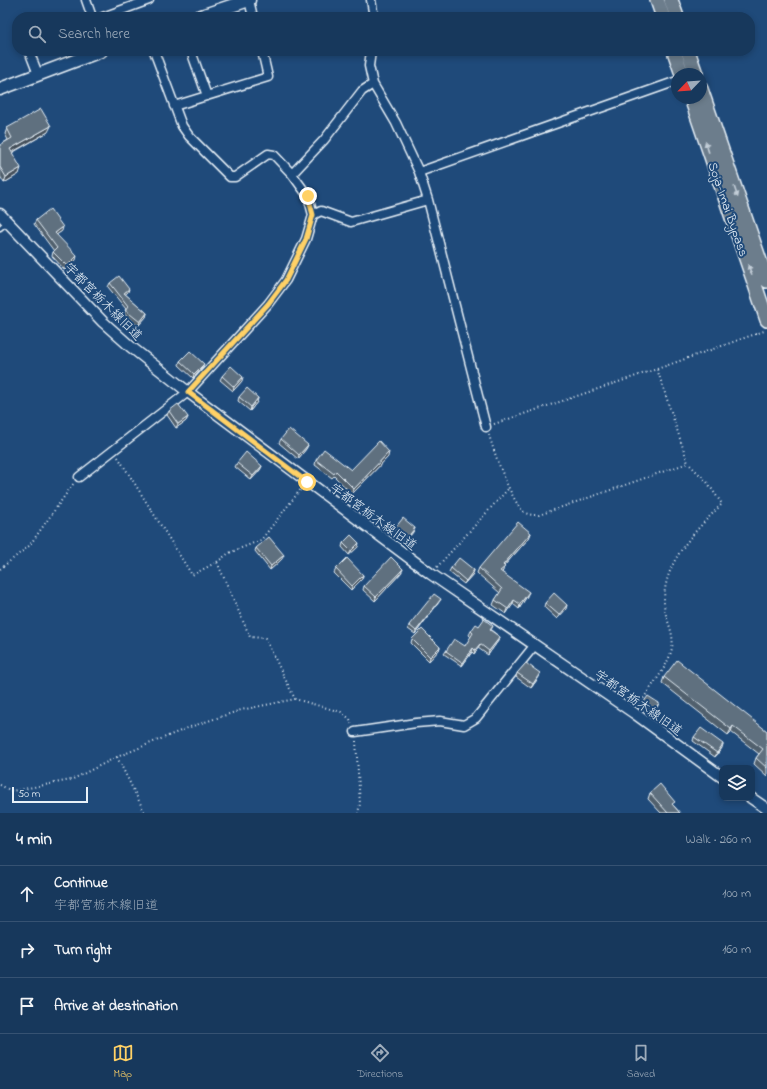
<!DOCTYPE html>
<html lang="en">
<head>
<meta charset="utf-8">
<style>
  :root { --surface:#17385c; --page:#203f62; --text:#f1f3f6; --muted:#9eacbb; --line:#365272; --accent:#ffd166 }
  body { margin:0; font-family:"Indie Flower","Klee One",sans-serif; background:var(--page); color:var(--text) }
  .controls { position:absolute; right:12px; bottom:12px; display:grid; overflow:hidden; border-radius:8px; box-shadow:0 2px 6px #0003 }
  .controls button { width:36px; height:36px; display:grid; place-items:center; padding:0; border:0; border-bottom:1px solid var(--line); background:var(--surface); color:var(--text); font:20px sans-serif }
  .compass { position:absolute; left:671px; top:68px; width:36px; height:36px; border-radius:50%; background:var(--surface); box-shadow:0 2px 6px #0003; rotate:245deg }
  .scale { position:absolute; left:12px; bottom:10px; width:76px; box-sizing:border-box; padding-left:4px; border:2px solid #e8f1f8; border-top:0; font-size:11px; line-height:14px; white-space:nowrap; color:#e8f1f8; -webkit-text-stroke:3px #1f4a7a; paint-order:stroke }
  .stop { position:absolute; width:12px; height:12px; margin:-9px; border:3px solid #ffd166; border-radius:50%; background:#fff }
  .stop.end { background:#ffd166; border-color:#fff; box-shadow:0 1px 4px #0008 }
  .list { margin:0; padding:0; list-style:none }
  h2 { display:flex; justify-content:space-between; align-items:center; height:52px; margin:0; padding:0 16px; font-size:17px }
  h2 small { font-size:13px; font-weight:400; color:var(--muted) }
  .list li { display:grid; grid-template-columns:26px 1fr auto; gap:12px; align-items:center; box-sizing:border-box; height:56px; padding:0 16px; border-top:1px solid var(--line) }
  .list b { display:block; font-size:15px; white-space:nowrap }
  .list p { margin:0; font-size:13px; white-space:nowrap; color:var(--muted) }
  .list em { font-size:13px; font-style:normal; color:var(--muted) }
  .icon { flex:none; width:22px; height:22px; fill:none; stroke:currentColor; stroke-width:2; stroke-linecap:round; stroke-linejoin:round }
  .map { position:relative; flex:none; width:767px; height:813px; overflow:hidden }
  .search { position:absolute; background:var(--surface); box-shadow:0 2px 6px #0003; left:12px; right:12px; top:12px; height:44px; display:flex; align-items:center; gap:10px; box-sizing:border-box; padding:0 14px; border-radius:16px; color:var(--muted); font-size:15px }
  .sheet { height:220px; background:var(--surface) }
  nav { display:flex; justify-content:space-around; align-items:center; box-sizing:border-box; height:56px; border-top:1px solid var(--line); background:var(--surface); font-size:11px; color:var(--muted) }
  nav a { display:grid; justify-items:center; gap:2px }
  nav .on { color:var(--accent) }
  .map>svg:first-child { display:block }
</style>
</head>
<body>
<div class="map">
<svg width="767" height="813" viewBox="0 0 767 813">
  <rect width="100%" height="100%" fill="#1f4a7a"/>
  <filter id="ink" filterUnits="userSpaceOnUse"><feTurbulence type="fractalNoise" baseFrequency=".025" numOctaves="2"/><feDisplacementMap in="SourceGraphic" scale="8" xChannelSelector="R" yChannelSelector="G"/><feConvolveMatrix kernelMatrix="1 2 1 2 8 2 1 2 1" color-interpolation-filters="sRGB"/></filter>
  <g filter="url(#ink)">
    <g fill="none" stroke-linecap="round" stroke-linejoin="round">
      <g stroke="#e8f1f8" stroke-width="7">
        <path id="service" d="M 0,228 L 7,222"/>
      </g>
      <g stroke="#e8f1f8" stroke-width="11">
        <path id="minor" d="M 86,0 L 92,17
          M 249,0 L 253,17
          M 371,0 L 374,17
          M 103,17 L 149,0
          M 29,51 L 38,74
          M 191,51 L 207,96
          M 371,51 L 369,66 L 373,84 L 396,123 L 419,172 L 428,200 L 486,427
          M 174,106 L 268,77 L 262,51
          M 419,172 L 677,81
          M 292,174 L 324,140 L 362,91 L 373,84
          M 313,215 L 321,211 L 351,222 L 428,200
          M 79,477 L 188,392 L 268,304 L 286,280 L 306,239 L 313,215 L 308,196 L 292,174 L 274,155 L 268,154 L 235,177 L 230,177 L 189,136 L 182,126 L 154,51
          M 355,732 L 416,723 L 440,721 L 464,725 L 476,718 L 534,646"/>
      </g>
      <g stroke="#e8f1f8" stroke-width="13">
        <path id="tertiary" d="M 0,214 L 103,322 L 131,347 L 188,392 L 431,574 L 634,713 L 722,777
          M 751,798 L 767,809"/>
      </g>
      <g stroke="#e8f1f8" stroke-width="15">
        <path id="secondary" d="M 198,17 L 249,0
          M 0,89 L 101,51"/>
      </g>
      <g stroke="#e8f1f8" stroke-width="16">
        <path id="primary" d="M 657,0 L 663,17
          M 671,0 L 677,17
          M 674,51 L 682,74
          M 688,51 L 696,74
          M 701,89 L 767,281
          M 691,98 L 767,320"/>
      </g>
      <path stroke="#e8f1f8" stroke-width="2" stroke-dasharray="1 3" stroke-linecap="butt" d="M 494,424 L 657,369 L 764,331
        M 489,435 C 494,452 511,501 524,512 C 528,515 533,515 539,515 L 688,463 L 657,369
        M 118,457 L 192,575 L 217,562 L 250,637 L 265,638 L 295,699
        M 217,562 L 229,553 L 261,540 L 301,489
        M 437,567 L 509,488
        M 0,569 L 29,546 L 74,483
        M 639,705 C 650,687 668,668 672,648 C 675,632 665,620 664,604 C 663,562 694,532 722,504 L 707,482 L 688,463
        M 356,741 L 360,804 L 358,813
        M 117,757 L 145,813
        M 0,785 L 12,791 L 71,780 L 117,757 L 190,727 L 241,710 L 295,699 L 341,712 L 350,719 L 352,725"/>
      <use href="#service" stroke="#1f4a7a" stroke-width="4"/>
      <use href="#minor" stroke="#1f4a7a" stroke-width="8"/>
      <use href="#tertiary" stroke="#1f4a7a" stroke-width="10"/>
      <use href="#secondary" stroke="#1f4a7a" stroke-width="12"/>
      <use href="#primary" stroke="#6c7d8c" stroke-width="13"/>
    </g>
    <path fill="#51606d" stroke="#e8f1f8" d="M 7,128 L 48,132 L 12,153 L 19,174 L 4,183 L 0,176 L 0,145 L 8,140 L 5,134 Z
      M 36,220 L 62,231 L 56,235 L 76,260 L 65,270 L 52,256 L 53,252 L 54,251 L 34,224 Z
      M 110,283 L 128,292 L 125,294 L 147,313 L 146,317 L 138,326 L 124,314 L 126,309 L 108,287 Z
      M 180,361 L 202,368 L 193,378 L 179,365 Z
      M 222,376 L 242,381 L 233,391 L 220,380 Z
      M 239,397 L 258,398 L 257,402 L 250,411 L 238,401 Z
      M 169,411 L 188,417 L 186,421 L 176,428 L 167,415 Z
      M 281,439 L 308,445 L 306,449 L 298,459 L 279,443 Z
      M 388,457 L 352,494 L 334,476 L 332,478 L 315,465 L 316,460 L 351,470 Z
      M 237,463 L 262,466 L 260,470 L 251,480 L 235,467 Z
      M 395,528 L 415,528 L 413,532 L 405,542 L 394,532 Z
      M 531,533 L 529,538 L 504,566 L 503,571 L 502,572 L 527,596 L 519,609 L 513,604 L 506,614 L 493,605 L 495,600 L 500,593 L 477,573 L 479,568 Z
      M 343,543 L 358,547 L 349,555 L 342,547 Z
      M 256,548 L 282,559 L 270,570 L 255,551 Z
      M 451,568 L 474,570 L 473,574 L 464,584 L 449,572 Z
      M 336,569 L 363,575 L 362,579 L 351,590 L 334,573 Z
      M 403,569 L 401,573 L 375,601 L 363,590 L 364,586 Z
      M 439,602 L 415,634 L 408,629 L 409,625 Z
      M 545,603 L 566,609 L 557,619 L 544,607 Z
      M 479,626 L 493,626 L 491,630 L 500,637 L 498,641 L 488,655 L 478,648 L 474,654 L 472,652 L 462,666 L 444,654 L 446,651 L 465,646 L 471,637 L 469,635 L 471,631 Z
      M 412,639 L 440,647 L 439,650 L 429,661 L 411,643 Z
      M 517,673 L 540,673 L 539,677 L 531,688 L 516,677 Z
      M 664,677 L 767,731 L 767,776 L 754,764 L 756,758 L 759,754 L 731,732 L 728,735 L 662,683 Z
      M 643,703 L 659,703 L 657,707 L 653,714 L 641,707 Z
      M 694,737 L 722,748 L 715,757 L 693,741 Z
      M 650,793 L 674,806 L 680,813 L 661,813 L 648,799 Z"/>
    <path fill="#424e59" stroke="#e8f1f8" d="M 51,126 L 48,132 L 7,155 L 10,149 Z
      M 21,168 L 19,174 L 4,183 L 6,177 Z
      M 63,227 L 62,231 L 53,237 L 55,233 Z
      M 77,256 L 76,260 L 65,270 L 67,266 Z
      M 129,289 L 128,292 L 122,297 L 124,293 Z
      M 147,313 L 146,317 L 138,326 L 140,322 Z
      M 204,364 L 202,368 L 193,378 L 194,374 Z
      M 243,377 L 242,381 L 233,391 L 234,387 Z
      M 258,398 L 257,402 L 250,411 L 251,407 Z
      M 188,417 L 186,421 L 176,428 L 178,424 Z
      M 308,445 L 306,449 L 298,459 L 299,455 Z
      M 389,452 L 388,457 L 352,494 L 354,489 Z
      M 262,466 L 260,470 L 251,480 L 253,476 Z
      M 415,528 L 413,532 L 405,542 L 407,538 Z
      M 531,533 L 529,538 L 501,569 L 503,565 Z
      M 359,543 L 358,547 L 349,555 L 351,551 Z
      M 284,555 L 282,559 L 270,570 L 271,566 Z
      M 403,569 L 401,573 L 375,601 L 376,597 Z
      M 474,570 L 473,574 L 464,584 L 466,581 Z
      M 363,575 L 362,579 L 351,590 L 352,586 Z
      M 529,592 L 527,596 L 519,609 L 520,604 Z
      M 441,599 L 439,602 L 415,634 L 416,631 Z
      M 514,600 L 513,604 L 506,614 L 508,609 Z
      M 567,605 L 566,609 L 557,619 L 559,615 Z
      M 500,637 L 498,641 L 488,655 L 489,651 Z
      M 480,644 L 478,648 L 474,654 L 475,650 Z
      M 440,647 L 439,650 L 429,661 L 430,657 Z
      M 473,648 L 472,652 L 462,666 L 463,663 Z
      M 540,673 L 539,677 L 531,688 L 533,684 Z
      M 659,703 L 657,707 L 653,714 L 654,710 Z
      M 733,726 L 731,732 L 728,735 L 731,729 Z
      M 723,744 L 722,748 L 715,757 L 717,753 Z"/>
    <path fill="#5e707f" stroke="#e8f1f8" d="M 41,109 L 51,126 L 10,149 L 21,168 L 6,177 L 0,167 L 0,145 L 12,138 L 7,128 Z
      M 50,209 L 63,227 L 55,233 L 77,256 L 67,266 L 53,252 L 57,248 L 36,220 Z
      M 119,276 L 129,289 L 124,293 L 147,313 L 140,322 L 125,310 L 128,306 L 110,283 Z
      M 190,351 L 204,364 L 194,374 L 180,361 Z
      M 231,366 L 243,377 L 234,387 L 222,376 Z
      M 247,388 L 258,398 L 251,407 L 239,397 Z
      M 178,404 L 188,417 L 178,424 L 169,411 Z
      M 289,429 L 308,445 L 299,455 L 281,439 Z
      M 379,441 L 389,452 L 354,489 L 336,471 L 334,474 L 316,460 L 324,449 L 351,470 Z
      M 246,452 L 262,466 L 253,476 L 237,463 Z
      M 403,518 L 415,528 L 407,538 L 395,528 Z
      M 518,522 L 531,533 L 503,565 L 505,567 L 500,571 L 529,592 L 520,604 L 514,600 L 508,609 L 495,600 L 502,589 L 479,568 Z
      M 351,535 L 359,543 L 351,551 L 343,543 Z
      M 269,537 L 284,555 L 271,566 L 256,548 Z
      M 391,557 L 403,569 L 376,597 L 364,586 Z
      M 347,558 L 363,575 L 352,586 L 336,569 Z
      M 459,558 L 474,570 L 466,581 L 451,568 Z
      M 554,593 L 567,605 L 559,615 L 545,603 Z
      M 434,594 L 441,599 L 416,631 L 409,625 Z
      M 484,619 L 493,626 L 490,630 L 500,637 L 489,651 L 480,644 L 475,650 L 473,648 L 463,663 L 446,651 L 454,639 L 465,646 L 473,633 L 471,631 L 476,624 L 479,626 Z
      M 422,629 L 440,647 L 430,657 L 412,639 Z
      M 677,660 L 767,731 L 767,768 L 756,758 L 763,749 L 733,726 L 731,729 L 664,677 Z
      M 526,663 L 540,673 L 533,684 L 517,673 Z
      M 648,696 L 659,703 L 654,710 L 643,703 Z
      M 701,728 L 723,744 L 717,753 L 694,737 Z
      M 660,784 L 675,802 L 672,804 L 680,813 L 668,813 L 650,793 Z"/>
    <defs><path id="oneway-solid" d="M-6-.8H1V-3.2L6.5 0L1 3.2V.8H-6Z"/></defs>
    <g fill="#c3ced8">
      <use href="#oneway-solid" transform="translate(707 147) rotate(-109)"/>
      <use href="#oneway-solid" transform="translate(736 192) rotate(71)"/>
      <use href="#oneway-solid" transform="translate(750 270) rotate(-109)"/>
    </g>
  </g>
  <g fill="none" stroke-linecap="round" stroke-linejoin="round" filter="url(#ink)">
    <path stroke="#ffd166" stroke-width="5" d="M 307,482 L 188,392 L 268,304 L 286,280 L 306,239 L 313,215 L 308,196"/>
  </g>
  <g text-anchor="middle" stroke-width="4" stroke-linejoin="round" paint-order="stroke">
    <g font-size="13" fill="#e8f1f8" stroke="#1f4a7a">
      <text transform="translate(729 209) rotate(71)" y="5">Soja-Imai Bypass</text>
      <text transform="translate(104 301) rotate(45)" y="5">宇都宮栃木線旧道</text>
      <text transform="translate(374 516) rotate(36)" y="5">宇都宮栃木線旧道</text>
      <text transform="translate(639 702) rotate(35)" y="5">宇都宮栃木線旧道</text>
    </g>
  </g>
</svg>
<div class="controls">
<button><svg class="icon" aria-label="layers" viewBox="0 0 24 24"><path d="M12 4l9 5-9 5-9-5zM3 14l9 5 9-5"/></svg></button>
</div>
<svg class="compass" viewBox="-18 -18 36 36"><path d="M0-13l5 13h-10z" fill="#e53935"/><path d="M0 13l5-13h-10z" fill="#9eacbb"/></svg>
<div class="scale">50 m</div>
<div class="stop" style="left:307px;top:482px"></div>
<div class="stop end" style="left:308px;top:196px"></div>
<div class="search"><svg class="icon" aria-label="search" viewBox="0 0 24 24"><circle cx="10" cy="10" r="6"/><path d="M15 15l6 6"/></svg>Search here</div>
</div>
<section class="sheet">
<h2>4 min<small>Walk · 260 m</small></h2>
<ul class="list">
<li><svg class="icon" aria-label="ahead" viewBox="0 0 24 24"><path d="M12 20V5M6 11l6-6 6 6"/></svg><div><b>Continue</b><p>宇都宮栃木線旧道</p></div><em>100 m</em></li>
<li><svg class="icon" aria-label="right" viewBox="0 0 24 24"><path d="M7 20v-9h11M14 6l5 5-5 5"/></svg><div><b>Turn right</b></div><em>160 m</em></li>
<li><svg class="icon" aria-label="arrive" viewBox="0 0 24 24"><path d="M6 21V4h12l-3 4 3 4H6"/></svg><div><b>Arrive at destination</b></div></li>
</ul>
</section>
<nav>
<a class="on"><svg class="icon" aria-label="map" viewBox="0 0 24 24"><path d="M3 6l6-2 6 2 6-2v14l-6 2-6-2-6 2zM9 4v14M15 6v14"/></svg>Map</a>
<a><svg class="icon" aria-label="directions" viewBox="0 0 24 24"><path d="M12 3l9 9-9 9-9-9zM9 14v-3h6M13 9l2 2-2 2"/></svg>Directions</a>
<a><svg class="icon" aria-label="saved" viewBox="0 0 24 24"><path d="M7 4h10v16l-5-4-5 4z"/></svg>Saved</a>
</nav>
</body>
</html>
